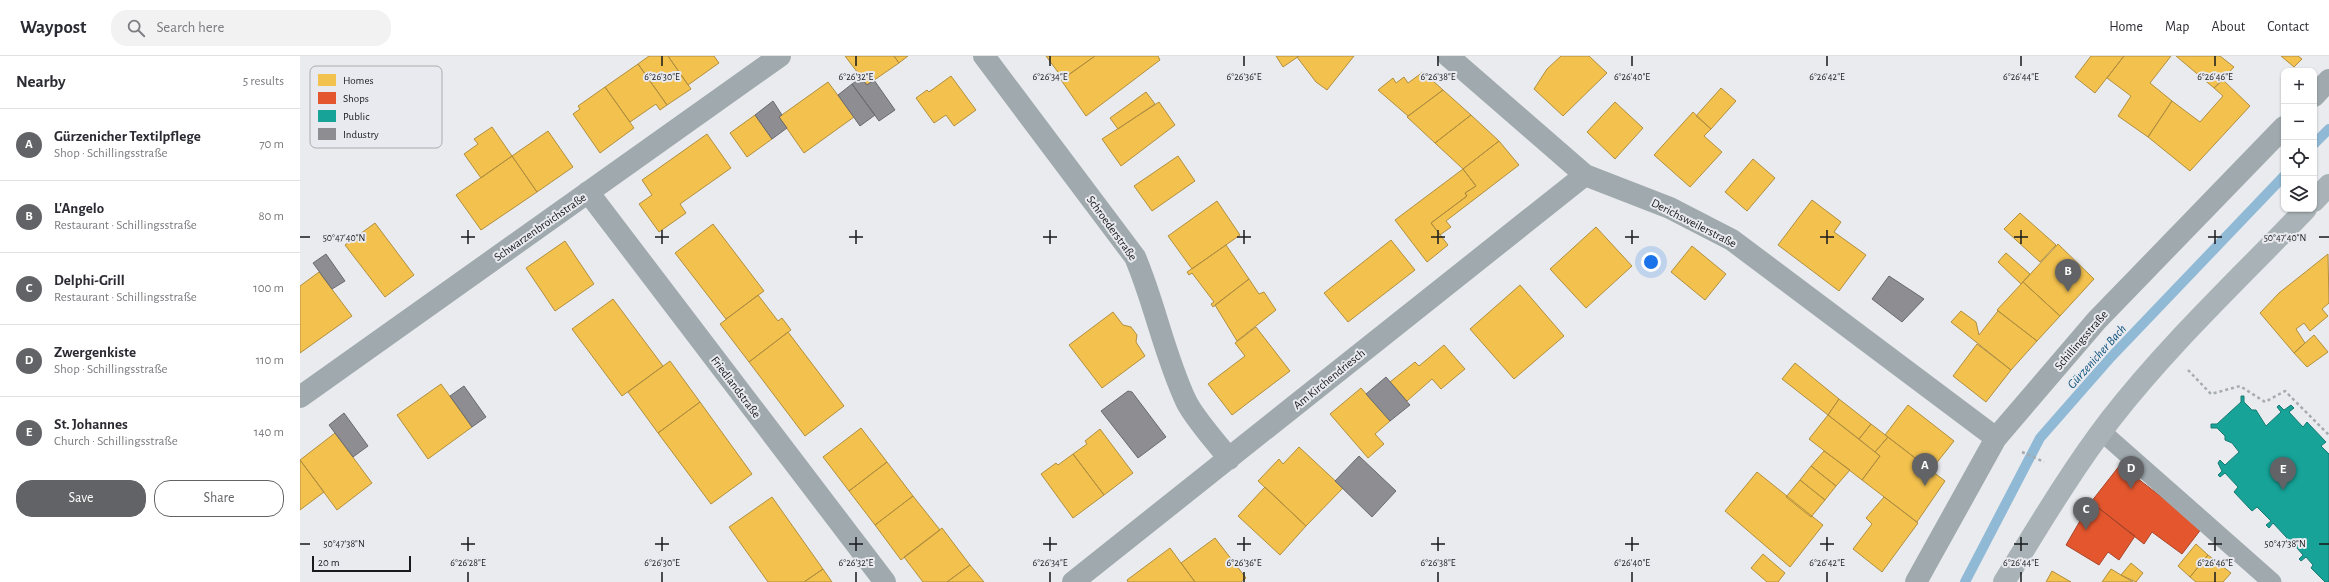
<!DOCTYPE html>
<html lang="en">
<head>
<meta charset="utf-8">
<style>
  :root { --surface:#fff; --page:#f2f2f3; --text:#2b2b33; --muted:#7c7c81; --line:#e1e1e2; --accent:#626366 }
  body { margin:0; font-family:"Alegreya Sans",sans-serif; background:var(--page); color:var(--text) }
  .controls { position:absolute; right:12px; top:12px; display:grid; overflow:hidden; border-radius:8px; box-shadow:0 1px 3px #0004 }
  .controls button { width:36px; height:36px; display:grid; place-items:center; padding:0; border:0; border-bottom:1px solid var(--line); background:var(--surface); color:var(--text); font:20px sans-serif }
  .scale { position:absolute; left:12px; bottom:10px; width:99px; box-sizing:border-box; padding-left:4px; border:2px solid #191a1c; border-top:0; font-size:11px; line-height:14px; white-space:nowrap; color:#191a1c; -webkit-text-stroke:3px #e8eaef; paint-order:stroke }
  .you { position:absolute; left:1351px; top:206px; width:14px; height:14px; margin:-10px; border:3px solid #fff; border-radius:50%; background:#1a73e8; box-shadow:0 0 0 6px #1a73e833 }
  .badge { display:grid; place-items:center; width:26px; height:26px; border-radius:50%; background:var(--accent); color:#fff; font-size:13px; font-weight:700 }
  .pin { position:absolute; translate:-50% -33px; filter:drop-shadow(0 1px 2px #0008) }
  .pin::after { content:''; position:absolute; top:21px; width:14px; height:12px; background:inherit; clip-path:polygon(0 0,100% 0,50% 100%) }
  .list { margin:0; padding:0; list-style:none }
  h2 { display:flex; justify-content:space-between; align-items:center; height:52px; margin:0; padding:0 16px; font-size:17px }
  h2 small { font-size:13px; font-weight:400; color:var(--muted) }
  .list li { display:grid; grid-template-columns:26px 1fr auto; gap:12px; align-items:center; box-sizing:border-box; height:72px; padding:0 16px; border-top:1px solid var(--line) }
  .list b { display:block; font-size:15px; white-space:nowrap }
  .list p { margin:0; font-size:13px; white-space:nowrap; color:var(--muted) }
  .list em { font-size:13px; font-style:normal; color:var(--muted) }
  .actions { display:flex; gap:8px; padding:12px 16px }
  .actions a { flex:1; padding:9px 0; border:1px solid var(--accent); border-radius:16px; text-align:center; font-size:14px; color:var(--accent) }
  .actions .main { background:var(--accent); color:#fff }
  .icon { flex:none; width:22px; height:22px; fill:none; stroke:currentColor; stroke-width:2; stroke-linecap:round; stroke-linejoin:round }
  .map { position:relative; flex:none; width:2029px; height:526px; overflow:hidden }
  header { display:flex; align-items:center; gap:24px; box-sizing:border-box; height:56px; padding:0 20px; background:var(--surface); border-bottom:1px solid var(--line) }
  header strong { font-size:19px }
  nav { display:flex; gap:22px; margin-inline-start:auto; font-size:14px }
  .search { width:280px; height:36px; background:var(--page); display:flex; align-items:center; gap:10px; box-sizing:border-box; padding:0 14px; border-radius:16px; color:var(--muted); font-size:15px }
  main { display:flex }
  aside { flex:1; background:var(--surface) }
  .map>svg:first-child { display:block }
</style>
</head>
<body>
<header>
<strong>Waypost</strong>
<div class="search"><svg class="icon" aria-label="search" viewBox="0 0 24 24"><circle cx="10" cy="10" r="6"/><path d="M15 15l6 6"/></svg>Search here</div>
<nav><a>Home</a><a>Map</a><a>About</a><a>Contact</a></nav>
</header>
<main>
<aside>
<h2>Nearby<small>5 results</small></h2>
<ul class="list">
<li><span class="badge">A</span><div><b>Gürzenicher Textilpflege</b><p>Shop · Schillingsstraße</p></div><em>70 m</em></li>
<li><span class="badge">B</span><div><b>L'Angelo</b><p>Restaurant · Schillingsstraße</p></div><em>80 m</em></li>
<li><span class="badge">C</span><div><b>Delphi-Grill</b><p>Restaurant · Schillingsstraße</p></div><em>100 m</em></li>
<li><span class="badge">D</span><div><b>Zwergenkiste</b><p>Shop · Schillingsstraße</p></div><em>110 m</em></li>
<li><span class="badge">E</span><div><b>St. Johannes</b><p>Church · Schillingsstraße</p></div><em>140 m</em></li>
</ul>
<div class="actions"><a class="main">Save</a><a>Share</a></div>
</aside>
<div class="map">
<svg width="2029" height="526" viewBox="0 0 2029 526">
  <rect width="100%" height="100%" fill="#e9ebee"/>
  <path fill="#f2c14e" stroke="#b18f3f" d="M 349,0 L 368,0 L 391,33 L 367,49 L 338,8 Z
    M 368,0 L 414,0 L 419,7 L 388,29 Z
    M 545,0 L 594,0 L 599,7 L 567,29 Z
    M 594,0 L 608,0 L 599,7 Z
    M 746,0 L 795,0 L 763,23 Z
    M 795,0 L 858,0 L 860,4 L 786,60 L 761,24 Z
    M 976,0 L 999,0 L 983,11 Z
    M 999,0 L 1054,0 L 1027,34 L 1016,26 L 997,1 Z
    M 1261,0 L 1289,0 L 1307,17 L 1263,60 L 1234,33 L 1247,13 Z
    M 1791,0 L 1824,0 L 1795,37 L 1775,21 Z
    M 1824,0 L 1871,0 L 1850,27 L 1872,45 L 1848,81 L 1818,60 L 1831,40 L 1807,22 Z
    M 1876,0 L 1920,0 L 1934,11 L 1914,32 Z
    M 1981,0 L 1998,0 L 2002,3 L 1994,11 Z
    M 338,8 L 367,49 L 360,54 L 356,48 L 330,66 L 305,31 Z
    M 1123,16 L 1143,34 L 1108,60 L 1078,34 L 1093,22 L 1096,27 L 1104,21 L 1108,27 Z
    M 651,20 L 676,54 L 654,70 L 646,59 L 634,67 L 616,42 L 627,34 L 629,36 Z
    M 1923,24 L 1950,50 L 1890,115 L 1848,81 L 1872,45 L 1900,66 L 1923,40 L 1914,32 Z
    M 528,26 L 554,61 L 504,97 L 479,61 Z
    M 305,31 L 334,72 L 300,97 L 273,58 L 280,53 L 278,50 Z
    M 1421,32 L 1436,45 L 1411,73 L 1396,60 Z
    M 1143,34 L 1171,59 L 1135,87 L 1107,61 Z
    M 846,36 L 855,48 L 818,73 L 810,62 Z
    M 859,46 L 875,69 L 821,110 L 802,83 Z
    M 1315,46 L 1343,72 L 1315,103 L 1287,76 Z
    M 1393,56 L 1411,73 L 1404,80 L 1422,96 L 1390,131 L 1354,99 Z
    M 455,59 L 472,83 L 447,101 L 430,77 Z
    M 1171,59 L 1199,85 L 1163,113 L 1135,87 Z
    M 192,71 L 212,100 L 181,122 L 164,98 L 178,88 L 174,83 Z
    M 248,75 L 273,111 L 237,136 L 212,100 Z
    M 407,78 L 431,112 L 380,148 L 386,157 L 359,176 L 339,148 L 352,139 L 342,124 Z
    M 1199,85 L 1219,109 L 1146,165 L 1151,171 L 1140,179 L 1131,167 L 1167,140 L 1165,137 L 1176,130 L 1163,113 Z
    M 212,100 L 237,136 L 181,174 L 156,139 Z
    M 878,100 L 895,125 L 852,155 L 834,130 Z
    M 1453,103 L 1475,122 L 1447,155 L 1425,136 Z
    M 1163,113 L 1176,130 L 1165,137 L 1167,140 L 1131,167 L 1148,189 L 1127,206 L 1095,164 Z
    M 1512,144 L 1541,166 L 1534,176 L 1566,199 L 1539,235 L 1478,189 Z
    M 917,145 L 940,179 L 892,213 L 868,180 Z
    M 1720,157 L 1756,189 L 1740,206 L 1704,173 Z
    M 75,167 L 114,219 L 85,241 L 45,189 Z
    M 413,168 L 464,235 L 426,263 L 375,197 Z
    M 1296,171 L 1332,210 L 1286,252 L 1250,213 Z
    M 1091,184 L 1115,214 L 1048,266 L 1024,237 Z
    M 265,185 L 294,228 L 255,255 L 226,212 Z
    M 1758,188 L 1794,223 L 1760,260 L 1723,226 Z
    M 926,189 L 949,223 L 913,251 L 911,248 L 914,246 L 892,217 L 889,219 L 887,216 Z
    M 1392,190 L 1426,218 L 1405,244 L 1371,216 Z
    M 1706,197 L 1730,218 L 1721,228 L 1698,206 Z
    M 2028,198 L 2029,247 L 2022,253 L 2028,260 L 2010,275 L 2004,267 L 1996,273 L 2005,287 L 1994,297 L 1960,257 L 1979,237 Z
    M 19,216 L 52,260 L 0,297 L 0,230 Z
    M 949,223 L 959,238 L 964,236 L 976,254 L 937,285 L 915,249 Z
    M 1723,226 L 1760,260 L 1737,285 L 1697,254 Z
    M 1220,229 L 1264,280 L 1214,323 L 1170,273 Z
    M 458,239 L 478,265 L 482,262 L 491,274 L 449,306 L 420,268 Z
    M 313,243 L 363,310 L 322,340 L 272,273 Z
    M 1661,255 L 1676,266 L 1679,279 L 1698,255 L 1737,285 L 1711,314 L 1651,266 Z
    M 813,256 L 823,269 L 831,271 L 837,279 L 836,286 L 845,300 L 802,332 L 769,289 Z
    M 956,271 L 990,315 L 932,359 L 908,328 L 945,300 L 935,287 Z
    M 488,276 L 544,350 L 505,380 L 449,306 Z
    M 2014,279 L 2028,296 L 2007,311 L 1994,297 Z
    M 1677,288 L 1711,314 L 1686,346 L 1653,320 Z
    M 1144,289 L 1165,313 L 1141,333 L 1132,323 L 1107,345 L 1090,326 L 1115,306 L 1119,310 Z
    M 370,305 L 400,346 L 358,377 L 328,336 Z
    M 1495,307 L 1539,343 L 1528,359 L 1482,323 Z
    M 141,328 L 172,371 L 128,403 L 97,359 Z
    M 1061,332 L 1090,365 L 1075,378 L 1084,388 L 1068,402 L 1030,358 Z
    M 1539,343 L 1571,368 L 1559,383 L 1528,359 Z
    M 400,346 L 452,418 L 411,448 L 358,377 Z
    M 1608,349 L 1654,385 L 1631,414 L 1585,379 Z
    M 1528,359 L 1580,400 L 1562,424 L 1509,383 Z
    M 1571,368 L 1588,381 L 1575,396 L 1559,383 Z
    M 561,372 L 587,406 L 549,435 L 523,401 Z
    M 800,373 L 833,417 L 804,439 L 773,398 L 787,388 L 785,385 Z
    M 35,377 L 72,427 L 37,454 L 0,404 Z
    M 1588,381 L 1645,425 L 1617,466 L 1562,424 L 1580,400 L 1575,396 Z
    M 999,391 L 1043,432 L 1006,470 L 958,425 L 979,403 L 983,408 Z
    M 1524,395 L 1550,414 L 1536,430 L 1511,410 Z
    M 773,398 L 804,439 L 773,462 L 741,418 L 756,407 L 758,409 Z
    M 0,404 L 24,436 L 0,454 Z
    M 587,406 L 613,440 L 575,469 L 549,435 Z
    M 1511,410 L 1536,430 L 1525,444 L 1500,424 Z
    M 1457,416 L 1523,469 L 1490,511 L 1425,455 Z
    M 1500,424 L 1525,444 L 1511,461 L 1486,441 Z
    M 965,431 L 1006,470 L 980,499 L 938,460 Z
    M 613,440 L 640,474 L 601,504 L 575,469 Z
    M 472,441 L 523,513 L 504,526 L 468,526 L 429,471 Z
    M 1584,441 L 1618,467 L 1582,516 L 1553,493 L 1572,468 L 1566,462 Z
    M 642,472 L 670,509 L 647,526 L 623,526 L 604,501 Z
    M 915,482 L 946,522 L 941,526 L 895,526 L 881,507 Z
    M 1896,488 L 1908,499 L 1890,521 L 1878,510 Z
    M 870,492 L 895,526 L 828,526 L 827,524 Z
    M 1463,498 L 1485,517 L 1478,526 L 1467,526 L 1451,512 Z
    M 1908,499 L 1931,517 L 1923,526 L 1896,526 L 1890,521 Z
    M 1831,507 L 1843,517 L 1836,526 L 1821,519 Z
    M 670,509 L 684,526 L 647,526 Z
    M 523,513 L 532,526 L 504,526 Z
    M 1811,513 L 1821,519 L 1833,526 L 1802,526 Z
    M 1752,515 L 1771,526 L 1746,526 Z"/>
  <path fill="#e4572e" stroke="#a74529" d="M 1820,409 L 1902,472 L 1882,498 L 1852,476 L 1844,488 L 1791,446 Z
    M 1791,446 L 1835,480 L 1819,504 L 1808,496 L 1799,509 L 1766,489 Z"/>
  <path fill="#17a398" stroke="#187a73" d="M 1941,340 L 1944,340 L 1944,346 L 1952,354 L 1956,354 L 1966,370 L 1981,356 L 1977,351 L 1979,349 L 1984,354 L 1991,349 L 1994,352 L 1989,356 L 2003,371 L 2007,366 L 2026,386 L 2021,390 L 2029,398 L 2029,526 L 2025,526 L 2011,512 L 2013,509 L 2006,501 L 2001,505 L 1999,503 L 2003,499 L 1990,484 L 1985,489 L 1983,486 L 1987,482 L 1973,467 L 1969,472 L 1966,469 L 1971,465 L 1957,451 L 1952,455 L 1950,453 L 1934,436 L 1938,431 L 1925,417 L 1920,421 L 1918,419 L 1922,415 L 1918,407 L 1920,404 L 1925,409 L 1939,396 L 1932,387 L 1925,384 L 1925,380 L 1917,372 L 1911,372 L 1911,368 L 1917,368 L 1941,346 Z"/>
  <path fill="#8d8d92" stroke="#6a6a6f" d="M 561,22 L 567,29 L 574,24 L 595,54 L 579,65 L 552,28 Z
    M 552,28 L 575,59 L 560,70 L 538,39 Z
    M 473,45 L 482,59 L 479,61 L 487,72 L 472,83 L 455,59 Z
    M 26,198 L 45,225 L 32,233 L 13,207 Z
    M 1589,220 L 1624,243 L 1602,266 L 1572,243 Z
    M 1086,321 L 1110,349 L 1090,365 L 1066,338 Z
    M 164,330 L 186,361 L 172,371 L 150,340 Z
    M 828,335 L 832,336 L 866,381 L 838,402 L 801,355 Z
    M 44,357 L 68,390 L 53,401 L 29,369 Z
    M 1059,400 L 1096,435 L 1072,461 L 1035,425 Z"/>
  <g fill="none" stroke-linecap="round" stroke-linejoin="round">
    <path stroke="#90b9d6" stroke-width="10" d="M 2014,88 L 2029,73
      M 1665,526 L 1740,382 L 1811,301 L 1984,120"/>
    <path stroke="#a5abaf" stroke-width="2.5" stroke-dasharray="3 3" stroke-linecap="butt" d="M 1888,314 L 1911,338 L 1940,330 L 1965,346 L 1985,335 L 2029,379
      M 1722,396 L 1744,406"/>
    <path stroke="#a0aaae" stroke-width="19" d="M 1802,376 L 1972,526"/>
    <path stroke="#a0aaae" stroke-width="22" d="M 684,0 L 835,201 C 855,248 864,298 886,345 C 894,362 917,387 929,403
      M 1148,0 L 1285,119 L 1370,152 L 1432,184 L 1696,382
      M 2014,40 L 2029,24
      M 288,136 L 585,526
      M 0,341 L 480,0
      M 773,526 L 1285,119
      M 1616,526 L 1696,382 L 1797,264 L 1984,71"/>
    <path stroke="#a9b3b7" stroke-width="22" d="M 2014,145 L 2029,129
      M 1704,526 C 1738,471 1771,415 1810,364 C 1869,288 1940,222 2006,153"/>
  </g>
  <path fill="none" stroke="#191a1c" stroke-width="1.5" d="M 362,0 L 362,10M 556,0 L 556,10M 750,0 L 750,10M 944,0 L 944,10M 1138,0 L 1138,10M 1332,0 L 1332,10M 1527,0 L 1527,10M 1721,0 L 1721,10M 1915,0 L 1915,10M 168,174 L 168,188M 362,174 L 362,188M 556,174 L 556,188M 750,174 L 750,188M 944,174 L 944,188M 1138,174 L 1138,188M 1332,174 L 1332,188M 1527,174 L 1527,188M 1721,174 L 1721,188M 1915,174 L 1915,188M 0,181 L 10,181M 161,181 L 175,181M 355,181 L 369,181M 549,181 L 563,181M 743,181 L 757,181M 937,181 L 951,181M 1131,181 L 1145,181M 1325,181 L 1339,181M 1520,181 L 1534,181M 1714,181 L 1728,181M 1908,181 L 1922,181M 2019,181 L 2029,181M 168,481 L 168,495M 362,481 L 362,495M 556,481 L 556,495M 750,481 L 750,495M 944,481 L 944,495M 1138,481 L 1138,495M 1332,481 L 1332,495M 1527,481 L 1527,495M 1721,481 L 1721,495M 1915,481 L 1915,495M 0,488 L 10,488M 161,488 L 175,488M 355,488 L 369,488M 549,488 L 563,488M 743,488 L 757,488M 937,488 L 951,488M 1131,488 L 1145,488M 1325,488 L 1339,488M 1520,488 L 1534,488M 1714,488 L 1728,488M 1908,488 L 1922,488M 2019,488 L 2029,488M 168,516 L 168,526M 362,516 L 362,526M 556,516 L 556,526M 750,516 L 750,526M 944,516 L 944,526M 1138,516 L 1138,526M 1332,516 L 1332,526M 1527,516 L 1527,526M 1721,516 L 1721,526M 1915,516 L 1915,526"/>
  <g text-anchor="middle" stroke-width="4" stroke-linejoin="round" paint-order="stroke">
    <g font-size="12" fill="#191a1c" stroke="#e8eaef">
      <text transform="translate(1394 167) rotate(27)" y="4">Derichsweilerstraße</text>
      <text transform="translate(240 171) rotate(-35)" y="4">Schwarzenbroichstraße</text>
      <text transform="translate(812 172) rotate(54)" y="4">Schroederstraße</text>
      <text transform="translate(1781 284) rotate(-49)" y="4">Schillingsstraße</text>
      <text transform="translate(1029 323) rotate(-39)" y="4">Am Kirchendriesch</text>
      <text transform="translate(436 331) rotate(53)" y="4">Friedlandstraße</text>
    </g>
    <g font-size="13" font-style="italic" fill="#0f547c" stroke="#e8eaef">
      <text transform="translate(1796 300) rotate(-48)" y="5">Gürzenicher Bach</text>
    </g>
  </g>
  <rect x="10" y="10" width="132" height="82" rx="6" fill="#e8eaef" stroke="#aaacb0" stroke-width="1"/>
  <rect x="18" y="18" width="18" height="12" fill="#f2c14e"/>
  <rect x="18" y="36" width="18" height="12" fill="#e4572e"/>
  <rect x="18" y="54" width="18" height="12" fill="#17a398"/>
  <rect x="18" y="72" width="18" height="12" fill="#8d8d92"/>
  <g font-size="11" fill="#191a1c">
    <text x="43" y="28">Homes</text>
    <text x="43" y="46">Shops</text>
    <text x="43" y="64">Public</text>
    <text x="43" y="82">Industry</text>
  </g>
  <g font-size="10" text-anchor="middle" fill="#191a1c" stroke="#e8eaef" stroke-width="4" stroke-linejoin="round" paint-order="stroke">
    <text x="362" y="24">6°26'30"E</text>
    <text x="556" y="24">6°26'32"E</text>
    <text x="750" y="24">6°26'34"E</text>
    <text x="944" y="24">6°26'36"E</text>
    <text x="1138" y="24">6°26'38"E</text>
    <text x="1332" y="24">6°26'40"E</text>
    <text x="1527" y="24">6°26'42"E</text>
    <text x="1721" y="24">6°26'44"E</text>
    <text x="1915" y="24">6°26'46"E</text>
    <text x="44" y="185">50°47'40"N</text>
    <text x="1985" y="185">50°47'40"N</text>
    <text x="44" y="491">50°47'38"N</text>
    <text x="1985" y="491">50°47'38"N</text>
    <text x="168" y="510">6°26'28"E</text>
    <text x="362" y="510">6°26'30"E</text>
    <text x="556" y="510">6°26'32"E</text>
    <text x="750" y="510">6°26'34"E</text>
    <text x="944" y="510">6°26'36"E</text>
    <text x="1138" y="510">6°26'38"E</text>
    <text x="1332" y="510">6°26'40"E</text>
    <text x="1527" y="510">6°26'42"E</text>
    <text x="1721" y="510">6°26'44"E</text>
    <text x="1915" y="510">6°26'46"E</text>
  </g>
</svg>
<div class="controls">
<button>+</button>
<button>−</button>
<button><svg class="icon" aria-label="locate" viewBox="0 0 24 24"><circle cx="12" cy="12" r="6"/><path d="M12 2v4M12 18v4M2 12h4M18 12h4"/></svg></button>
<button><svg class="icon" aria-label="layers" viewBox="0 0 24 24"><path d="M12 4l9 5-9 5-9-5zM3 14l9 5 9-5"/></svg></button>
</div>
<div class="scale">20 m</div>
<div class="you"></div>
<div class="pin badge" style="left:1625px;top:430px">A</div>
<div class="pin badge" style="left:1768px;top:236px">B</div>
<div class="pin badge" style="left:1786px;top:474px">C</div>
<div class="pin badge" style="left:1831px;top:433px">D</div>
<div class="pin badge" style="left:1983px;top:434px">E</div>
</div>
</main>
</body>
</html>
